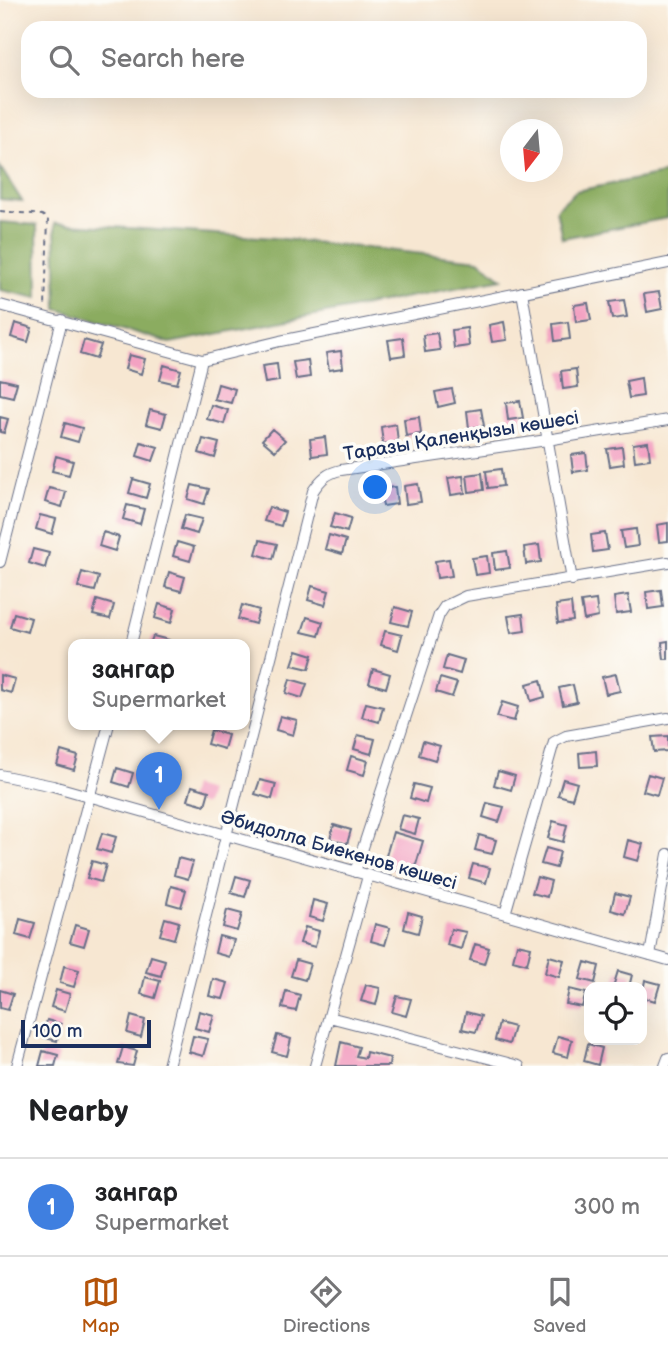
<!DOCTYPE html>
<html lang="en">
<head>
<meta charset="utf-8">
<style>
  :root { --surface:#fff; --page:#f2f2f2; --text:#202124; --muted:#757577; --line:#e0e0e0; --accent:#b45309 }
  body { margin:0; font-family:"Balsamiq Sans",sans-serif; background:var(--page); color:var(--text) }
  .controls { position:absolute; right:21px; bottom:21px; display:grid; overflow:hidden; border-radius:14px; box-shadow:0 7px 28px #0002 }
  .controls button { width:63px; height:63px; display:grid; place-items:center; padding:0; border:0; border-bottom:2px solid var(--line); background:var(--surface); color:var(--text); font:35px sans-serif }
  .compass { position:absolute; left:500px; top:119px; width:63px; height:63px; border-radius:50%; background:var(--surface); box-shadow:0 7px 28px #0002; rotate:196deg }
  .scale { position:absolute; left:21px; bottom:18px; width:130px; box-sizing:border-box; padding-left:7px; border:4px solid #1b2f5e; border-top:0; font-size:19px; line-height:24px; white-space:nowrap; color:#1b2f5e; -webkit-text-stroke:5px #fdfcf7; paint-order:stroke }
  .you { position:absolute; left:376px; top:488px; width:24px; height:24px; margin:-18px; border:5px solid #fff; border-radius:50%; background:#1a73e8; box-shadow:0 0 0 10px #1a73e833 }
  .badge { display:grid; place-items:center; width:46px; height:46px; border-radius:50%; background:var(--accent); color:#fff; font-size:23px; font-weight:700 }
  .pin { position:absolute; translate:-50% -58px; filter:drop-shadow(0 2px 4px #0008) }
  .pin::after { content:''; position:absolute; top:37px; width:24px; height:21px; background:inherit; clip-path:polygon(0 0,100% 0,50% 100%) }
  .popup { position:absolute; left:68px; top:639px; width:182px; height:91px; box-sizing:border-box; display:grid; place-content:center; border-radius:14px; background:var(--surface); filter:drop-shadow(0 2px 5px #0005); font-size:23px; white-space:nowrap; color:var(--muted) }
  .popup b { font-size:26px; color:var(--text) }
  .popup::after { content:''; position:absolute; left:50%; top:100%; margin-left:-14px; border:14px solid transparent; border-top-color:var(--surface) }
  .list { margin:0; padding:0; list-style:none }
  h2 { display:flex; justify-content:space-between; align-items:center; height:91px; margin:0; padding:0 28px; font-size:30px }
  h2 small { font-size:23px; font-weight:400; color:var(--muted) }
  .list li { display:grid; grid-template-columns:46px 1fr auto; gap:21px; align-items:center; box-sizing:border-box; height:98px; padding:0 28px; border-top:2px solid var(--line) }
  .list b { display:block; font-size:26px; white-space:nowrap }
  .list p { margin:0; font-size:23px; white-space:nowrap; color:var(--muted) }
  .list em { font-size:23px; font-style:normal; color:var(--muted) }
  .icon { flex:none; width:38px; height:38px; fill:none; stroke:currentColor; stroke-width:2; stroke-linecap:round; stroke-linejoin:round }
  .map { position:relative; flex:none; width:668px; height:1066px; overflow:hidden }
  .search { position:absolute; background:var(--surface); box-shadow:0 7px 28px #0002; left:21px; right:21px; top:21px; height:77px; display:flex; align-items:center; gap:18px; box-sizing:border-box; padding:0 24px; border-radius:21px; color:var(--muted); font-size:26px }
  .sheet { height:189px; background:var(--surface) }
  nav { display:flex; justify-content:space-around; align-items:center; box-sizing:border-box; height:98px; border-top:2px solid var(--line); background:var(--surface); font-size:19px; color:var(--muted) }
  nav a { display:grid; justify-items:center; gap:4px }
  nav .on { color:var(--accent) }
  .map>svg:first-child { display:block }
</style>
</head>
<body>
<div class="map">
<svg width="668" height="1066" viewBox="0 0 668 1066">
  <rect width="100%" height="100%" fill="#fdfcf7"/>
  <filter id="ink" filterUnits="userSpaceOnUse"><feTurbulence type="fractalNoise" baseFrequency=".0143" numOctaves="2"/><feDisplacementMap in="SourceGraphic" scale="14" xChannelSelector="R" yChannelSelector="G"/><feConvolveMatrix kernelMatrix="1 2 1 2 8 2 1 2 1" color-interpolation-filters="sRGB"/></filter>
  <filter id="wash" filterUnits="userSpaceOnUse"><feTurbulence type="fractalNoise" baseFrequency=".00686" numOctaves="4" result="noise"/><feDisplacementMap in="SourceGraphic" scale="28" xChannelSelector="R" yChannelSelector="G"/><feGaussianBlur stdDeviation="1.57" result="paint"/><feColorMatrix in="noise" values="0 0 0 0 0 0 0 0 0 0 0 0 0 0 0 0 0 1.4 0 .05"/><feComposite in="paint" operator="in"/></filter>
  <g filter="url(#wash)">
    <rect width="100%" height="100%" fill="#f7e7d2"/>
    <path fill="#8bac60" stroke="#536e5f" stroke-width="2" d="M 0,167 L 22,201 L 0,199 Z
      M 668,173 L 668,218 L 562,238 L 556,209 L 576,191 Z
      M 0,222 L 37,225 L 38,298 L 0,290 Z
      M 55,223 L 274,238 L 479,260 L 502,279 L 170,343 L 57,309 Z"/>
    <g id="blocks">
      <path fill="#f3a2c2" d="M 659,292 L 662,309 L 647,312 L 644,294 Z
        M 624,300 L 627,317 L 612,319 L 609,302 Z
        M 588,303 L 591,320 L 576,322 L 574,305 Z
        M 504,322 L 507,340 L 492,342 L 489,325 Z
        M 568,322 L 570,339 L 555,341 L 553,324 Z
        M 15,323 L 32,328 L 28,342 L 11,337 Z
        M 467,328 L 469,346 L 454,348 L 452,330 Z
        M 437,333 L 440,350 L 425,352 L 423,335 Z
        M 403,338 L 405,355 L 391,357 L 388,340 Z
        M 84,340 L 101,345 L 96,359 L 80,354 Z
        M 341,351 L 343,368 L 329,370 L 326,353 Z
        M 129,355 L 145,359 L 141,374 L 125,369 Z
        M 308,360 L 310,377 L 296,379 L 293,362 Z
        M 277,364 L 279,381 L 265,383 L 262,366 Z
        M 164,365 L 181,370 L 177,384 L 160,380 Z
        M 576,369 L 578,387 L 563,389 L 561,371 Z
        M 641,378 L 643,396 L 629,398 L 626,381 Z
        M 0,379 L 17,383 L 13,397 L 0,394 Z
        M 218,384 L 235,389 L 231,403 L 214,399 Z
        M 452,389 L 455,403 L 438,407 L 435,392 Z
        M 520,401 L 523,418 L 508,420 L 506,403 Z
        M 211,405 L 228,410 L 224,424 L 207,419 Z
        M 481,409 L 484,426 L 469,428 L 467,411 Z
        M 150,410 L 166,414 L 162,428 L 146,424 Z
        M 0,417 L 8,419 L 4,433 L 0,432 Z
        M 419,417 L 421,434 L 406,436 L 404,419 Z
        M 65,423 L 82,428 L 78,442 L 61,437 Z
        M 396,424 L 398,442 L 383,444 L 381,427 Z
        M 272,429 L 285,440 L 275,451 L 262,440 Z
        M 325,437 L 327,454 L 312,456 L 310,439 Z
        M 203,439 L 219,443 L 215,458 L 199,453 Z
        M 141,442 L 158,447 L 153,461 L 137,456 Z
        M 648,442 L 650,459 L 635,461 L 633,444 Z
        M 622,447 L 624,464 L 610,466 L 607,449 Z
        M 586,453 L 588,470 L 573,472 L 571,455 Z
        M 56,456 L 73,461 L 69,475 L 52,471 Z
        M 501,469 L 503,486 L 488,488 L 486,471 Z
        M 482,473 L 484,490 L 469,492 L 467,475 Z
        M 463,476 L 465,493 L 451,495 L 448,478 Z
        M 133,479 L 150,484 L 146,498 L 129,493 Z
        M 418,484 L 421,502 L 406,504 L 404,486 Z
        M 192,485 L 209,489 L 204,504 L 188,499 Z
        M 395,487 L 397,504 L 383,506 L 380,489 Z
        M 49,488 L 66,492 L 62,507 L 45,502 Z
        M 127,505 L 144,509 L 140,524 L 123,519 Z
        M 269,507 L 285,512 L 281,526 L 264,521 Z
        M 335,513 L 351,518 L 347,532 L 330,527 Z
        M 40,515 L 56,519 L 52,534 L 36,529 Z
        M 185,515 L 202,519 L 197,534 L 181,529 Z
        M 668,523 L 668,541 L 659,542 L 657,525 Z
        M 636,529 L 638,546 L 624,548 L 621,531 Z
        M 103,532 L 119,537 L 115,551 L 99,546 Z
        M 605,533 L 608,550 L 593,552 L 591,535 Z
        M 329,535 L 346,540 L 342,554 L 325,549 Z
        M 260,540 L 277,544 L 273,559 L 256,554 Z
        M 177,542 L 194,547 L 190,561 L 173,556 Z
        M 539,545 L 541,562 L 526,564 L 524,547 Z
        M 33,549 L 49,553 L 45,568 L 29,563 Z
        M 507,551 L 510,568 L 495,570 L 493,553 Z
        M 487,556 L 489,573 L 475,575 L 472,558 Z
        M 449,559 L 452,576 L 437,578 L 435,561 Z
        M 82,572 L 99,577 L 95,591 L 78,587 Z
        M 169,572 L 185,577 L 181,591 L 165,587 Z
        M 312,586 L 329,591 L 325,605 L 308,600 Z
        M 661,590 L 663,607 L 648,609 L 646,592 Z
        M 628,595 L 631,612 L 616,614 L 614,597 Z
        M 97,600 L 114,605 L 110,619 L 93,615 Z
        M 596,600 L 598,617 L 584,620 L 581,602 Z
        M 571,603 L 573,621 L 558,623 L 556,605 Z
        M 159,604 L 175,609 L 171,623 L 155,618 Z
        M 242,605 L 259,610 L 255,624 L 238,619 Z
        M 395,607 L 412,612 L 408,626 L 391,622 Z
        M 14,613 L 31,618 L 27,632 L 10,627 Z
        M 523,614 L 525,631 L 511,633 L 508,616 Z
        M 307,617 L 323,622 L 319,636 L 302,632 Z
        M 385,631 L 402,635 L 398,650 L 381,645 Z
        M 153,636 L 169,640 L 168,644 L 150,644 Z
        M 668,641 L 668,659 L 664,659 L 662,642 Z
        M 297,650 L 313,655 L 309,669 L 292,665 Z
        M 447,655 L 464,660 L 460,674 L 443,669 Z
        M 373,669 L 390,674 L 386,688 L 369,683 Z
        M 616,674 L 620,691 L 606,694 L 602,677 Z
        M 0,675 L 15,679 L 11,693 L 0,690 Z
        M 440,678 L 457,683 L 452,697 L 436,692 Z
        M 290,679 L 307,684 L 302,698 L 286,693 Z
        M 541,680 L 545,697 L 531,701 L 527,684 Z
        M 573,685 L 577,702 L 563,705 L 559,688 Z
        M 502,702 L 518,707 L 514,721 L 497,717 Z
        M 366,703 L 383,707 L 379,722 L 362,717 Z
        M 280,716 L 297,720 L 293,735 L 276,730 Z
        M 211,730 L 228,735 L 224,749 L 207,744 Z
        M 358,735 L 375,739 L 371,754 L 354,749 Z
        M 668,736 L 668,751 L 654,752 L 652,737 Z
        M 423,741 L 440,746 L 435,760 L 419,755 Z
        M 61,751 L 78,756 L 74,770 L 57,765 Z
        M 596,751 L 597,766 L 580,767 L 579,753 Z
        M 351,756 L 368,761 L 364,775 L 347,770 Z
        M 117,768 L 133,773 L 129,787 L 113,782 Z
        M 498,771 L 515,776 L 511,790 L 494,785 Z
        M 648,774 L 662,778 L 657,795 L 643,791 Z
        M 563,779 L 577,783 L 572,799 L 558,795 Z
        M 260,780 L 276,784 L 272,799 L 255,794 Z
        M 414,784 L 430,788 L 426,803 L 410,798 Z
        M 192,786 L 209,791 L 205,805 L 188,800 Z
        M 487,803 L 504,807 L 499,822 L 483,817 Z
        M 402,815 L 419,819 L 415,834 L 398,829 Z
        M 553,821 L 567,825 L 563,842 L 548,838 Z
        M 334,825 L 351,830 L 347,844 L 330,839 Z
        M 393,832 L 423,841 L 413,875 L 383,866 Z
        M 102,833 L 116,837 L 111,853 L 97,849 Z
        M 479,835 L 496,840 L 492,854 L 475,850 Z
        M 628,840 L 643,844 L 638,861 L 624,857 Z
        M 546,848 L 560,852 L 556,868 L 541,864 Z
        M 178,858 L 193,862 L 188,879 L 174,875 Z
        M 92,861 L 106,865 L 101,882 L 87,878 Z
        M 473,864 L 490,868 L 486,883 L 469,878 Z
        M 236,876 L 250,880 L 245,897 L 231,893 Z
        M 537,877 L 551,881 L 547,897 L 532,893 Z
        M 171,886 L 186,890 L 181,907 L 167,903 Z
        M 615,893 L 630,897 L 625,914 L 611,910 Z
        M 313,900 L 328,904 L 323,921 L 309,917 Z
        M 227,910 L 242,914 L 237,931 L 223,927 Z
        M 408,912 L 422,916 L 418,933 L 404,929 Z
        M 165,918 L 179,922 L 174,939 L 160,935 Z
        M 20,919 L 35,923 L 30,939 L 16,935 Z
        M 375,924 L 390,928 L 385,945 L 371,941 Z
        M 75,925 L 89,929 L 84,946 L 70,942 Z
        M 305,927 L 319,931 L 315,947 L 300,943 Z
        M 451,929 L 466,932 L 461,949 L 447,945 Z
        M 219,936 L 234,940 L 229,957 L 215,953 Z
        M 475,944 L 489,948 L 484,964 L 470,960 Z
        M 517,944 L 531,947 L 527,964 L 513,960 Z
        M 151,956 L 165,960 L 161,976 L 146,972 Z
        M 549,956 L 564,960 L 559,977 L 545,973 Z
        M 296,960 L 310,964 L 305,980 L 291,976 Z
        M 585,962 L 599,966 L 595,983 L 580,979 Z
        M 64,966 L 79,970 L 74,987 L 60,983 Z
        M 618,971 L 632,975 L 629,987 L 613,987 Z
        M 145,977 L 160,981 L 155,998 L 141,994 Z
        M 213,979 L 228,983 L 223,999 L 209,996 Z
        M 645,980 L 660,984 L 655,1001 L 642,997 Z
        M 366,985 L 380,988 L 376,1005 L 361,1001 Z
        M 569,989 L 586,993 L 582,1007 L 566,1004 Z
        M 0,990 L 13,994 L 8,1010 L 0,1008 Z
        M 56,990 L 70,994 L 65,1011 L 51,1007 Z
        M 286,991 L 300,995 L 296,1011 L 282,1008 Z
        M 397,996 L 411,999 L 406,1016 L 392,1012 Z
        M 199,1011 L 214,1015 L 209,1032 L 195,1028 Z
        M 466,1012 L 481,1016 L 476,1032 L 462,1029 Z
        M 131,1016 L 145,1020 L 141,1037 L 127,1033 Z
        M 47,1020 L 61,1024 L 57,1041 L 42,1037 Z
        M 499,1023 L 514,1027 L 509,1044 L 495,1040 Z
        M 277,1035 L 291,1039 L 287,1056 L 272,1052 Z
        M 193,1036 L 208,1039 L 203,1056 L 189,1052 Z
        M 558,1036 L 572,1040 L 568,1057 L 553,1053 Z
        M 341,1042 L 359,1047 L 356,1056 L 365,1058 L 366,1052 L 390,1058 L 389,1066 L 336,1066 Z
        M 588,1044 L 602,1048 L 598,1065 L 584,1061 Z
        M 123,1047 L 137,1051 L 133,1066 L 118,1064 Z
        M 43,1051 L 58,1055 L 55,1066 L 39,1066 Z"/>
    </g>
  </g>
  <g filter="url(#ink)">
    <use href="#blocks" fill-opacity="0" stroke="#686f87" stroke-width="2"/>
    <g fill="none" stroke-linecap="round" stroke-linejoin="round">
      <g stroke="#686f87" stroke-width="12">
        <path id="minor" d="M 522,292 L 572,580
          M 0,305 L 202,360 L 280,341 L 668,263
          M 0,562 L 62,320
          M 131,644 L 202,360
          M 0,775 L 53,786 L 668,960
          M 355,872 L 439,615 L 445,606 L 466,596 L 668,562
          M 505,914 L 554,742 L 566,736 L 668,718
          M 650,955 L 668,854
          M 329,1017 L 519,1066
          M 17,1066 L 109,724
          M 168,1066 L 313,491 C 321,479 327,473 341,470 L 547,440 L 668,420
          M 315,1066 L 368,876
          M 665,1066 L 668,1058"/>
      </g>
      <path stroke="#686f87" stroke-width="2" stroke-dasharray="5 5" stroke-linecap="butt" d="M 0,211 L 42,215 L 48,219 L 45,308"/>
      <use href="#minor" stroke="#fff" stroke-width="10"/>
    </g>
  </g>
  <g text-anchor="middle" stroke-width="7" stroke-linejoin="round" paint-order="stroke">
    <g font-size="19" fill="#1b2f5e" stroke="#fdfcf7">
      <text transform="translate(461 435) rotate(-9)" y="7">Таразы Қаленқызы көшесі</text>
      <text transform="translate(339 849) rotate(16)" y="7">Әбидолла Биекенов көшесі</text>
    </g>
  </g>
</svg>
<div class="controls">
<button><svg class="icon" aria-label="locate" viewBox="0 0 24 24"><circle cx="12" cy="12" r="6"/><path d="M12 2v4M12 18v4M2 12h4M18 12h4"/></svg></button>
</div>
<svg class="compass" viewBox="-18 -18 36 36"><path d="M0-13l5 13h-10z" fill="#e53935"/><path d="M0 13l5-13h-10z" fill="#757577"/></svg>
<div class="scale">100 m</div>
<div class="you"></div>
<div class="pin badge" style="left:159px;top:810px;background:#3f7fe0">1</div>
<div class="popup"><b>зангар</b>Supermarket</div>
<div class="search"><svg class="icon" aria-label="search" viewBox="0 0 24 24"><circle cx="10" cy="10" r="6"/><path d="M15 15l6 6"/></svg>Search here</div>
</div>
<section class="sheet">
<h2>Nearby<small></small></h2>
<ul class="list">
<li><span class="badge" style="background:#3f7fe0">1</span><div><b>зангар</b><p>Supermarket</p></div><em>300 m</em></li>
</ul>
</section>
<nav>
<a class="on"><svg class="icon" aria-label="map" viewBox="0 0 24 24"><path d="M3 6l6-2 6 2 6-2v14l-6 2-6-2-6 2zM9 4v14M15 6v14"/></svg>Map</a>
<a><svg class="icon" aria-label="directions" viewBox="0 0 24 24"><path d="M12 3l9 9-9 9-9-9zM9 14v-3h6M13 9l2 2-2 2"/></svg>Directions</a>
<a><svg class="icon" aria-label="saved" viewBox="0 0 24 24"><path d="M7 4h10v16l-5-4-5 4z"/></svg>Saved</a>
</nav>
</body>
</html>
